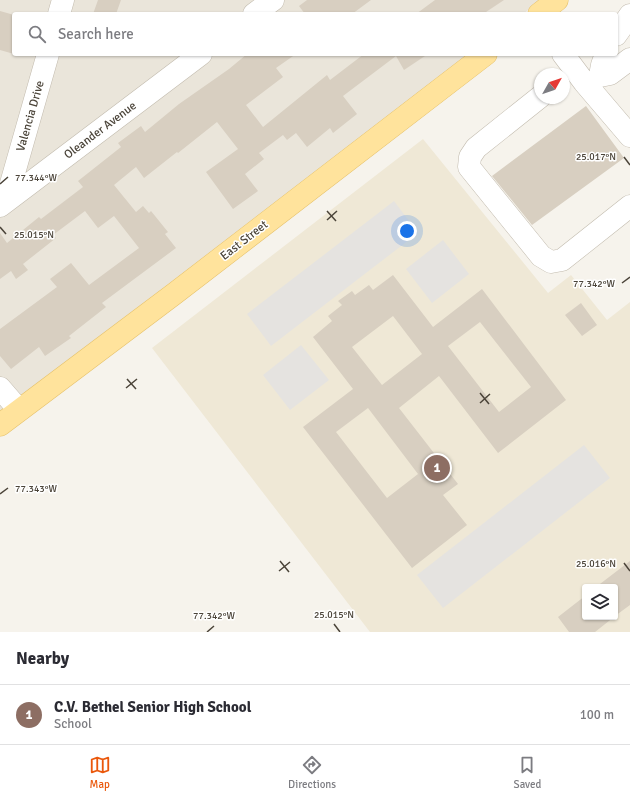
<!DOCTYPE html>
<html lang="en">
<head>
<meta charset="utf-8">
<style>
  :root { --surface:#fff; --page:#f2f2f3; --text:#2b2b33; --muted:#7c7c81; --line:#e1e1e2; --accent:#ea580c }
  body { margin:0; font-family:Signika,sans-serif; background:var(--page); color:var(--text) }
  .controls { position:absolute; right:12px; bottom:12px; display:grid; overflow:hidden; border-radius:4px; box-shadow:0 1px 3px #0004 }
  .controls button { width:36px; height:36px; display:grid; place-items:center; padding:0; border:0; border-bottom:1px solid var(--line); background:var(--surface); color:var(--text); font:20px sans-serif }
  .compass { position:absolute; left:534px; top:68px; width:36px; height:36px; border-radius:50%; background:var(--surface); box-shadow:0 1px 3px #0004; rotate:50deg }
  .you { position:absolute; left:407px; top:231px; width:14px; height:14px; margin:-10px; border:3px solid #fff; border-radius:50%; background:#1a73e8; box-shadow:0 0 0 6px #1a73e833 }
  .badge { display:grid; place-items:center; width:26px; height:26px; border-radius:50%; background:var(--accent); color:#fff; font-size:13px; font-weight:700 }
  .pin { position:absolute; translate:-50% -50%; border:2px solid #fff; box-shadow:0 1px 4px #0006 }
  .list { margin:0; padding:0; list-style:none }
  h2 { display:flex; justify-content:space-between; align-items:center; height:52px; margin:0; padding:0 16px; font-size:17px }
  h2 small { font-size:13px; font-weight:400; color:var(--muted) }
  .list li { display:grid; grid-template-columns:26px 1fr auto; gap:12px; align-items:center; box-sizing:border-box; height:60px; padding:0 16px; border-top:1px solid var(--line) }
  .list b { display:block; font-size:15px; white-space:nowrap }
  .list p { margin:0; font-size:13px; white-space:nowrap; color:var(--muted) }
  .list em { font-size:13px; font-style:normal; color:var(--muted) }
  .icon { flex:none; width:22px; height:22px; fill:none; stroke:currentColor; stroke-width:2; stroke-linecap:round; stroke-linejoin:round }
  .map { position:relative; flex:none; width:630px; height:632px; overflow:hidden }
  .search { position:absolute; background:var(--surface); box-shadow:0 1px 3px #0004; left:12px; right:12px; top:12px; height:44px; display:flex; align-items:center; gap:10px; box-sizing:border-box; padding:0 14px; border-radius:4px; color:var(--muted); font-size:15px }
  .sheet { height:112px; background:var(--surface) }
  nav { display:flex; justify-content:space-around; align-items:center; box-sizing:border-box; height:56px; border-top:1px solid var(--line); background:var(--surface); font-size:11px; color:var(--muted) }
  nav a { display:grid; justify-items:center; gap:2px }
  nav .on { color:var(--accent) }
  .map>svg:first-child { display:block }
</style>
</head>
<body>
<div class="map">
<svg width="630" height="632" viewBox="0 0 630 632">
  <rect width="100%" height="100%" fill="#f6f3ec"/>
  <path fill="#eae5da" d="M 0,0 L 541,0 L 523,14 L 14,14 L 14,54 L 470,54 L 0,412 Z"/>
  <path fill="#efe8d6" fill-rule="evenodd" d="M 423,139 L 548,293 L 571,275 L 607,320 L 630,302 L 630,632 L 370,632 L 152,348 ZM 585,587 L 615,587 L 615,617 L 585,617 Z"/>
  <path fill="#e5e3e0" d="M 394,201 L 418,233 L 271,346 L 247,314 Z
    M 443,240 L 469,274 L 432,303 L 406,269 Z
    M 301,345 L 329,380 L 290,410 L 263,375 Z
    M 584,445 L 610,478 L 443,608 L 417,575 Z"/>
  <path fill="#d8cfc1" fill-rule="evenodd" d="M 98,0 L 121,0 L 116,14 L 93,14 Z
    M 307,0 L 371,0 L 352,14 L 305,14 L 299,6 Z
    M 435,0 L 504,0 L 483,14 L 416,14 Z
    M 0,11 L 14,15 L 14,54 L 0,50 Z
    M 247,54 L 296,54 L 276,68 L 283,77 L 246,105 L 263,127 L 327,75 L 330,80 L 364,54 L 428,54 L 404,70 L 396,56 L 343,96 L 357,114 L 333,133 L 330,128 L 307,147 L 296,133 L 287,140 L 283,135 L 259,153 L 264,159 L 245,174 L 258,191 L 233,209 L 206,172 L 238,149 L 217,122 L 178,153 L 177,152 L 144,178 L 136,167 L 114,185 L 136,212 L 143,206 L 149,213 L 151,211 L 168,232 L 165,234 L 176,248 L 102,303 L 106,307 L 69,336 L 71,338 L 45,356 L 39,347 L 11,369 L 0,356 L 0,329 L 57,287 L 50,279 L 71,263 L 89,285 L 139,248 L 114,216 L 98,228 L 85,211 L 53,235 L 56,238 L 23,264 L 28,270 L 16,279 L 11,271 L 0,279 L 0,233 L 7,243 L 39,217 L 41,219 L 83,187 L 78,181 L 121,147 L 118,143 L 141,126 L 145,132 L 179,104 L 229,69 Z
    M 586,106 L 624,158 L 532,225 L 492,176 Z
    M 393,275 L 433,327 L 482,289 L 566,400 L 498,453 L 439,376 L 399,408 L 458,484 L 443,495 L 467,525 L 412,568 L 303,427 L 353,389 L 313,337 L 332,321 L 328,316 L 342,305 L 338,301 L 352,291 L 355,295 L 369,285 L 373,290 ZM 393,316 L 422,354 L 382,385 L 352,347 ZM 480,322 L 531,387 L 499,412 L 448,346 ZM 368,408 L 418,474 L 387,498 L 336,432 Z
    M 581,303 L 597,325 L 582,336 L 565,315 Z
    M 630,561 L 630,605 L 615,616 L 615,587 L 596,587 Z
    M 585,596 L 585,617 L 614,617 L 595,632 L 569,632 L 558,617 Z"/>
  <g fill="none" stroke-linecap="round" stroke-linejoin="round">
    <g stroke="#c2bbae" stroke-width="23">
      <path id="minor" d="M 59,14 L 63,0
        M 254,14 L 273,0
        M 616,35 L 630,15
        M 563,54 L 584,82 L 630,136
        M 606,54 L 602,65 L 600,76 L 610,74 L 630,59
        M 540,97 L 476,148 L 470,157 L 469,167 L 541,256 L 551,262 L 562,260 L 630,206
        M 6,201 L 48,54
        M 0,206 L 201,54
        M 0,388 L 19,410"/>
    </g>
    <g stroke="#e6c16a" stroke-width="23">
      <path id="major" d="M 539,14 L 557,0
        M 0,425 L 174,294 L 486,54"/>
    </g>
    <use href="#minor" stroke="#fff" stroke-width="22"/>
    <use href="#major" stroke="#ffe39c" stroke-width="22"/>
  </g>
  <path fill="none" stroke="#4b4439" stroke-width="1.5" d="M 624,157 L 630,165M 0,184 L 8,177M 327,211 L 336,221M 327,220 L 337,211M 0,227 L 6,234M 622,283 L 630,277M 127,379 L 136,389M 126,388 L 137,379M 480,393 L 489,404M 480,403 L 490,394M 0,494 L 8,488M 280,561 L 289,572M 624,563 L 630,571M 279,571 L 290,562M 334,624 L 340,632M 207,632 L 214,626"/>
  <g text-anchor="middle" stroke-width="3" stroke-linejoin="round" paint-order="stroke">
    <g font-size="12" fill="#4b4439" stroke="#fff">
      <text transform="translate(30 116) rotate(-74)" y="4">Valencia Drive</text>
      <text transform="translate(100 130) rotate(-37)" y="4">Oleander Avenue</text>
      <text transform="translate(244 240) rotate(-38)" y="4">East Street</text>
    </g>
  </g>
  <g font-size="10" text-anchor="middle" fill="#4b4439" stroke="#fff" stroke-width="3" stroke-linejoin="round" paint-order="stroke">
    <text x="596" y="160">25.017°N</text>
    <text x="36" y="181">77.344°W</text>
    <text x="34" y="238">25.015°N</text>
    <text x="594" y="287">77.342°W</text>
    <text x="36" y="492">77.343°W</text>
    <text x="596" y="567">25.016°N</text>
    <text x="334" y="618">25.015°N</text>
    <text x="214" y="619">77.342°W</text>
  </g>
</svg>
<div class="controls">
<button><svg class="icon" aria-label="layers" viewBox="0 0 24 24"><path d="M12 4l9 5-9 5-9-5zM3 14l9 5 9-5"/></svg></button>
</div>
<svg class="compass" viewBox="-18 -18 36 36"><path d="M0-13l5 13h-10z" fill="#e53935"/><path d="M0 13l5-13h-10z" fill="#7c7c81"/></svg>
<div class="you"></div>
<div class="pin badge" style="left:437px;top:468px;background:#8d6e63">1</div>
<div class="search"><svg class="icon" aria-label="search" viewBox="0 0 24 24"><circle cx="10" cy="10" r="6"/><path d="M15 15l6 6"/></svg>Search here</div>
</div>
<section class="sheet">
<h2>Nearby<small></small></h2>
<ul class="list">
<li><span class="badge" style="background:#8d6e63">1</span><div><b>C.V. Bethel Senior High School</b><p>School</p></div><em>100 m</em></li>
</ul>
</section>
<nav>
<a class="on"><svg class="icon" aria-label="map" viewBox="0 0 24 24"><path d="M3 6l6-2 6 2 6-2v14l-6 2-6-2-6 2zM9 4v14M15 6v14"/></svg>Map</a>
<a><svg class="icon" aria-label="directions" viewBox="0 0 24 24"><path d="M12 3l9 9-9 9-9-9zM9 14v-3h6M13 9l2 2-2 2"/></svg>Directions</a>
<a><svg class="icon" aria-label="saved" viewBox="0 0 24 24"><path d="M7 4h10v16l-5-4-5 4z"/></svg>Saved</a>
</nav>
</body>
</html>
